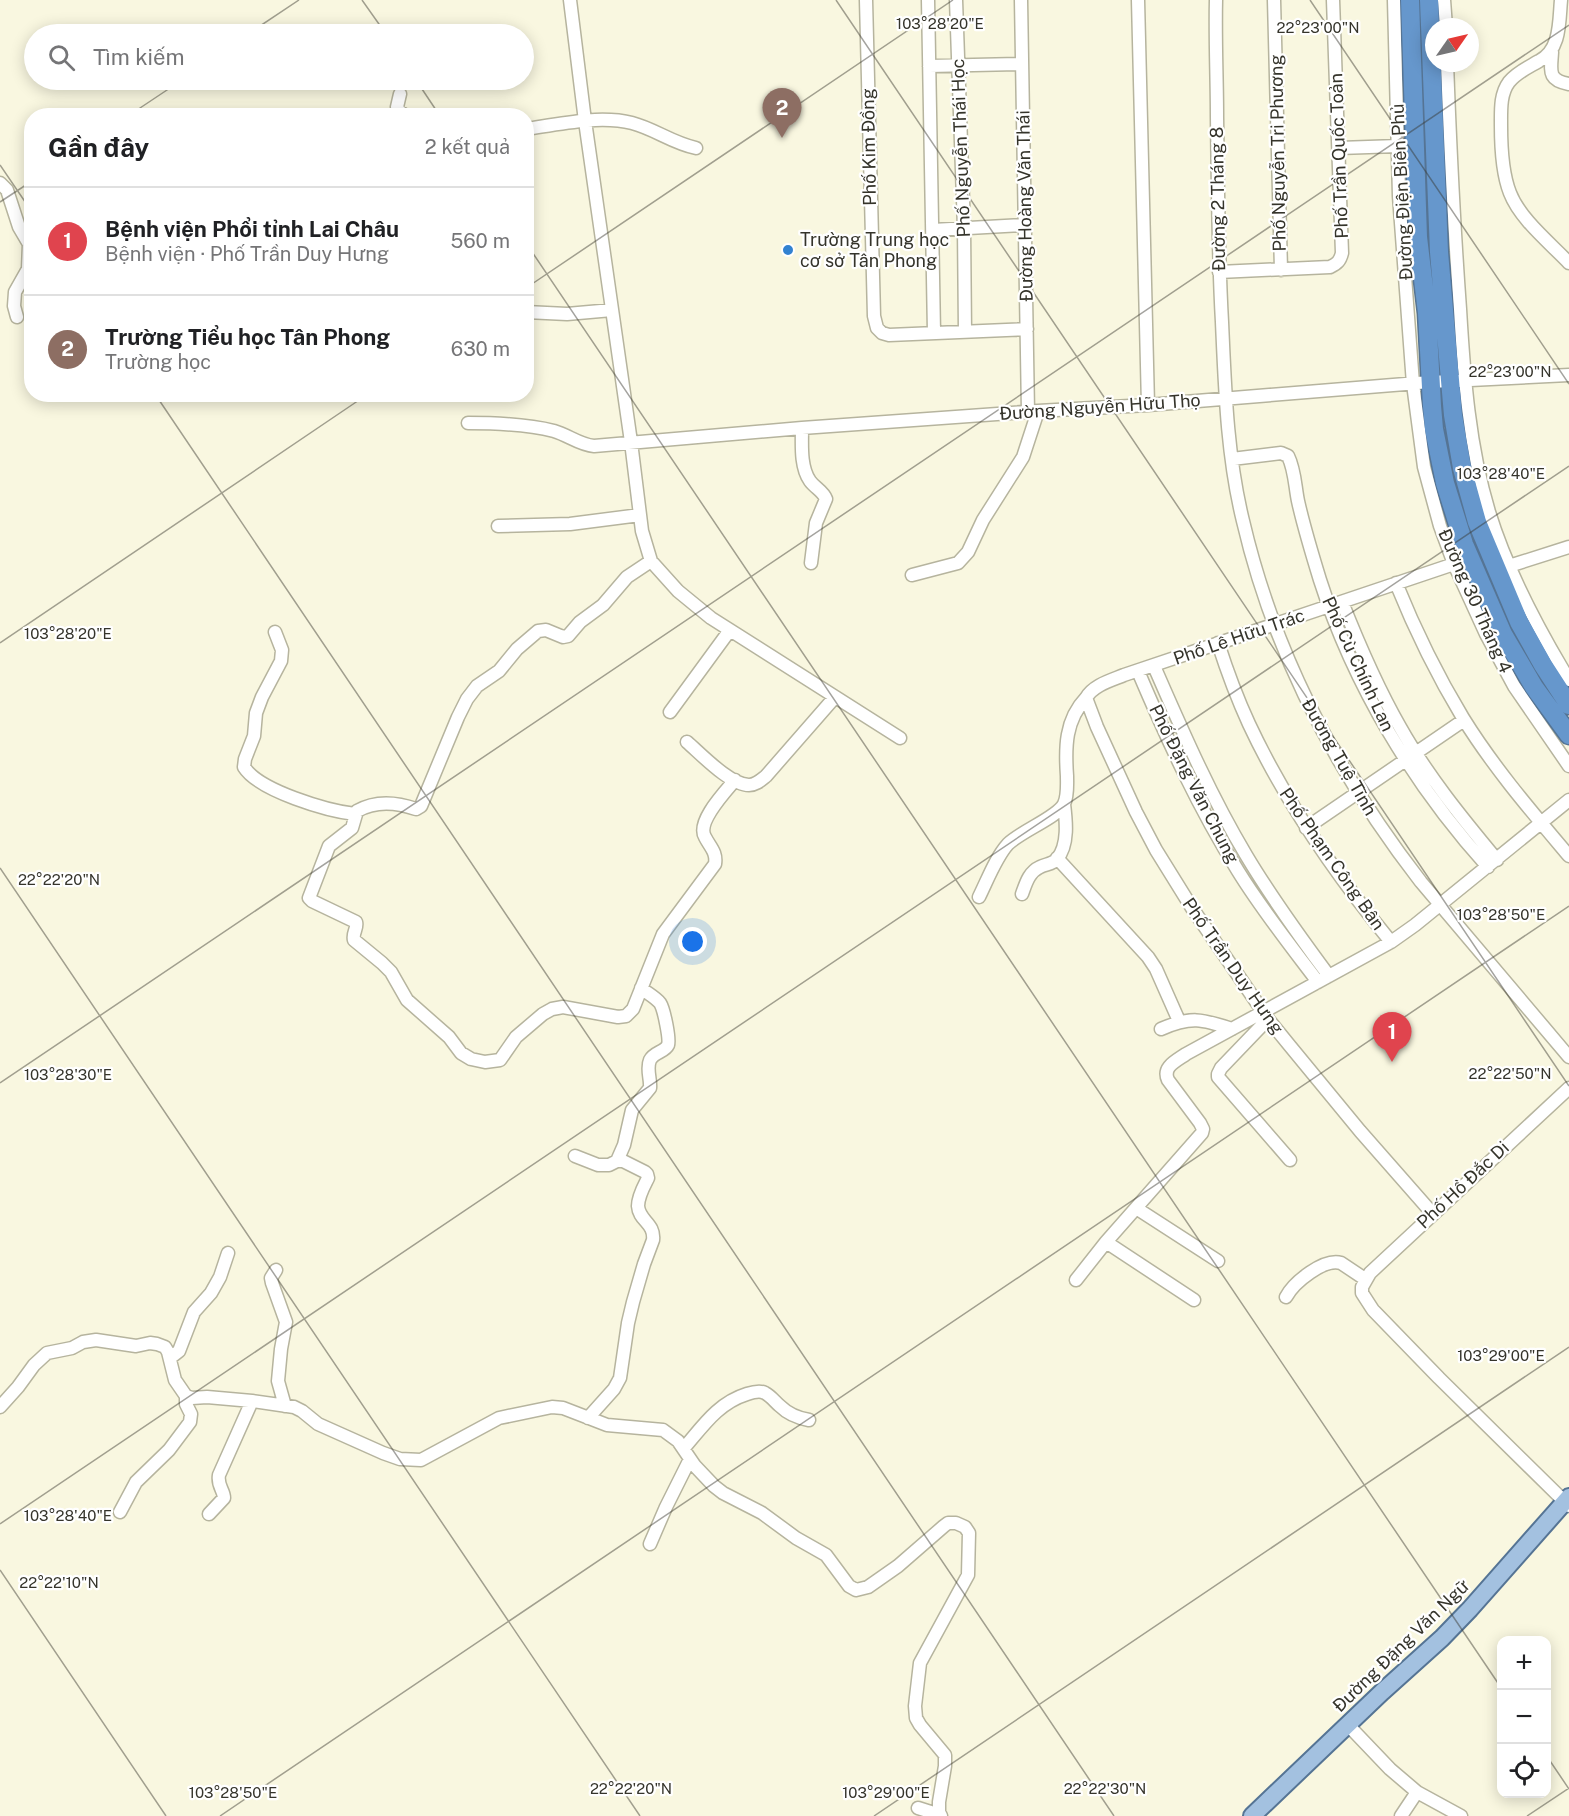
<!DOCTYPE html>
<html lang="vi">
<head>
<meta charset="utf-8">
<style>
  :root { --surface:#fff; --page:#f2f2f2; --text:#202124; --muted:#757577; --line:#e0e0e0; --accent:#3282d1 }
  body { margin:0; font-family:"Public Sans",sans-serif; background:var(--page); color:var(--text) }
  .controls { position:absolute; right:18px; bottom:18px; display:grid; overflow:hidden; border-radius:12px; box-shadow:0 3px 15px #0003 }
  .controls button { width:54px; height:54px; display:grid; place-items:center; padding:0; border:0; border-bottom:2px solid var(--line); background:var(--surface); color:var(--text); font:30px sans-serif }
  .compass { position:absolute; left:1425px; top:18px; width:54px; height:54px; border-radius:50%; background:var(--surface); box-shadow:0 3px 15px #0003; rotate:56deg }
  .you { position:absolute; left:693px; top:942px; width:21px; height:21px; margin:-15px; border:4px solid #fff; border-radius:50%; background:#1a73e8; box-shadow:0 0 0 9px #1a73e833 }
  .badge { display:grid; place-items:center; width:39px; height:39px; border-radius:50%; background:var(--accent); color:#fff; font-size:20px; font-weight:700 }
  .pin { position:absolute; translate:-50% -50px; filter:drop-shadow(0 2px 3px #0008) }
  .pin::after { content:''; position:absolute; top:32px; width:21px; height:18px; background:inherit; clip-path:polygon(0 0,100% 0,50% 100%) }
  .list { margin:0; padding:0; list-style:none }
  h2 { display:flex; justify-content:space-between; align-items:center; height:78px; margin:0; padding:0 24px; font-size:26px }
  h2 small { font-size:20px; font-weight:400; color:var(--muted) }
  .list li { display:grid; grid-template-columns:39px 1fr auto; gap:18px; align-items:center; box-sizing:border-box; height:108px; padding:0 24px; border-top:2px solid var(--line) }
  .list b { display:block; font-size:22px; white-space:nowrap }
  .list p { margin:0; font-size:20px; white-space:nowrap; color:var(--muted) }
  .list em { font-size:20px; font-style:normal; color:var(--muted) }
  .icon { flex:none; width:33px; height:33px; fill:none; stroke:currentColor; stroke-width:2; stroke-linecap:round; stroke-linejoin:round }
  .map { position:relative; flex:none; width:1569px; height:1816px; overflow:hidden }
  .search { position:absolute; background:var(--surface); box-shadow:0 3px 15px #0003; left:24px; top:24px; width:510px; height:66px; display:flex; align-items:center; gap:15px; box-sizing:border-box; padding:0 21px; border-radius:33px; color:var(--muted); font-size:22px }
  .panel { position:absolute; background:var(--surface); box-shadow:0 3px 15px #0003; left:24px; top:108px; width:510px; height:294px; border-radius:24px }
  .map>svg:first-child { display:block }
</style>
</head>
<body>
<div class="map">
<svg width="1569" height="1816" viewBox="0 0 1569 1816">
  <rect width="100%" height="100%" fill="#f9f7e0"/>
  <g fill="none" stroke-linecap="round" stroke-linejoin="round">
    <g stroke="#b6b49e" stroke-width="15">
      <path id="minor" d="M 570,0 L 585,121 L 631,442 L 642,531 L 651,561 L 678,591 L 711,618 L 900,738
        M 866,0 L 874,316 L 877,328 L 882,333 L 889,335 L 1027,329
        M 928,0 L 934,333
        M 956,0 L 964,228 L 965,332
        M 1021,0 L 1028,412
        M 1138,0 L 1148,405
        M 1216,0 C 1215,39 1217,78 1217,117 C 1218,185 1218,253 1222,322 C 1225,389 1227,456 1243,521 C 1274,654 1338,775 1421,882 L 1569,1057
        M 1274,0 L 1281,270
        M 1394,0 L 1399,196 L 1413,384 L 1424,467 L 1440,526 L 1454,564 L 1486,634 L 1514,686 L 1569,766
        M 1444,0 L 1446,27
        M 1561,0 C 1559,21 1561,50 1539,61 C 1529,67 1517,72 1509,82 C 1500,94 1501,110 1501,126 C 1501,147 1502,173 1510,193 C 1520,219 1550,243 1569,263
        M 1552,52 C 1551,71 1547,80 1569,84
        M 1447,63 C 1450,145 1454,227 1460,309 C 1464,377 1469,446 1489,512 C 1507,571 1537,627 1569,680
        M 929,66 L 1022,64
        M 400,94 L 397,107 L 399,111 L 406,116
        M 526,129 C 559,124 600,115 632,123 C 655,129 672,143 696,148
        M 1339,148 L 1398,146
        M 0,183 L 7,190 L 19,227 L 29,244 L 28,269 L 15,292 L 14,306 L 17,317
        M 933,230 L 1024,225
        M 1219,272 L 1330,267 C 1337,264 1340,261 1342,253 L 1333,0
        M 526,312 L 567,314 L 612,310
        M 468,423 C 497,423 526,424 554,431 C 568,435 580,445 594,446 L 802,428 L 1038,411 L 1148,405 L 1430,382 L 1569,375
        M 802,428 C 802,444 800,467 810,481 C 815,488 823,491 826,499 L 816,523 L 811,563
        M 1232,459 L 1281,453 L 1288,456 C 1295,470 1295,487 1298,501 C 1304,528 1312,554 1320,580 C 1354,686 1414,785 1488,867
        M 498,526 L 570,524 L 640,515
        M 651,561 L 627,577 L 603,605 L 580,622 L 568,636 L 563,637 L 546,630 L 538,631 L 517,649 L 499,671 L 477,686 L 467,699 L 458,717 L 421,806 L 416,809 C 396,802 376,800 357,811 L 352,828 L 329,846 L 309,898 L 312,901 L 356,922 C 358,928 352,933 354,940 L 382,963 L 391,972 L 407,1000 L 449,1037 L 461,1053 L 471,1059 L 485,1062 L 500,1060 L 516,1037 L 543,1014 L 552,1009 L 563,1007 L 618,1017 L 626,1016 L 633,1009 L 663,934 L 715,864 C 717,852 710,847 705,837 C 696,822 725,792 735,780
        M 1509,566 L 1569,547
        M 912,575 L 958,563 L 968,552 L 983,520 L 1023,457 L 1038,411
        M 1396,583 C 1415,630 1437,675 1463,718 C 1494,768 1532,812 1569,856
        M 1342,602 C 1359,645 1377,687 1400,727 C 1427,775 1462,818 1497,860
        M 275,632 L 282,650 L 281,661 L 262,697 L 256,713 L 254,736 L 245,759 L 244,767 C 259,791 328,811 355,814
        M 1218,643 C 1227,671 1237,698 1249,724 C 1286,803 1336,875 1391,942
        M 1154,666 C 1182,730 1210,795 1246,855 C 1271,897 1300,937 1329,976
        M 1138,671 C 1167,739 1198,807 1238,871 C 1262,910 1290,945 1318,982
        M 670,712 L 730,630
        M 687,742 C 701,754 730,785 749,785 C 756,785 761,780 766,776 L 835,697
        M 1306,828 L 1464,720
        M 1057,858 L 1148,957 L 1156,969 L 1179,1021
        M 1022,894 C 1026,883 1029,872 1040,867 C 1046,864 1053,864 1057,859 C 1069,845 1066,820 1064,804
        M 979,897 C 987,881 996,857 1008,844 C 1021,831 1058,817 1064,804 C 1068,796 1067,784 1067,776 C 1065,748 1065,720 1086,698
        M 1268,1019 L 1221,1068 L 1218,1074 L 1218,1077 L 1290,1160
        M 1161,1029 C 1191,1016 1202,1019 1232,1029
        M 1569,1088 L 1370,1273 L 1362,1287 L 1362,1293 L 1373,1310 L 1439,1378 L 1569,1506
        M 575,1156 L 598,1165 L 609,1165 L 617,1161 L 623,1161 L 645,1172 L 647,1174 L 648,1178 C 644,1186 638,1196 638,1206 C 639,1221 655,1223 653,1240 L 644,1264 L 633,1302 L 628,1323 L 620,1378 L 614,1389 L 588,1418
        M 617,1161 L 624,1145 L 632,1110 L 650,1088 C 651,1079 646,1069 650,1060 C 654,1052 665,1052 668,1045 C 670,1039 664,1009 660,1003 C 655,997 647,993 641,988
        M 1136,1208 L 1218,1261
        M 1432,1213 L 1360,1131 L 1290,1046 L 1268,1019 L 1192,908 L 1156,850 L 1136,812 L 1097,727 L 1086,698 C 1093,685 1112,680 1124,675 L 1454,564
        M 1106,1242 L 1194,1300
        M 276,1270 L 271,1278 L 272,1283 L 286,1322 L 281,1349 L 278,1381 L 285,1406
        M 1076,1280 L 1106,1242 L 1202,1133 L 1203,1129 L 1200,1123 L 1168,1080 C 1162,1067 1176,1061 1186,1054 L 1391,942 L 1415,925 L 1569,800
        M 1286,1297 C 1294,1282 1324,1258 1341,1263 L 1365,1279
        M 170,1358 L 179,1351 L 194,1312 L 211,1293 L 220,1277 L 228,1253
        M 0,1407 L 18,1387 L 34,1365 L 47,1353 L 72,1348 L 83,1342 L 96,1340 L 136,1346 L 150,1343 L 157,1344 L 165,1347 L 168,1352 L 175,1380 L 186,1396 L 192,1398 L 207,1397 L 252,1401 L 294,1407 L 302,1411 L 318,1424 L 383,1453 L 400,1459 L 421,1460 L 499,1418 L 552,1407 L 563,1408 L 607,1425 L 663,1430 L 678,1441 L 695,1466 L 714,1486 L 723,1493 L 762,1513 L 796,1538 L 826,1555 L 849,1586 L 856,1590 L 868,1587 L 898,1566 L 944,1526 L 948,1523 L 956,1523 L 965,1527 L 969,1533 L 968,1575 L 920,1663 L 915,1706 L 916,1718 L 920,1725 L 945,1755 L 945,1766 L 939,1802 L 939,1812 L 941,1816
        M 684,1448 C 703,1426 718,1403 747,1394 C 753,1392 760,1390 765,1393 C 771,1396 775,1402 780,1406 C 788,1414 798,1418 809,1420
        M 120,1512 L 136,1482 L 169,1450 L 190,1422 L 191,1414 L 186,1404 L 186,1396
        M 209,1514 L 224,1498 C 224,1490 217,1486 219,1475 L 252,1401
        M 650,1544 L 666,1507 L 690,1459
        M 1348,1725 L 1390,1769 L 1417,1792 L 1461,1816
        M 918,1808 L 940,1815
        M 1401,1816 L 1417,1792"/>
    </g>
    <g stroke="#557494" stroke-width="20">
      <path id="major" d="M 1252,1816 L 1382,1692 L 1442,1638 L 1470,1609 L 1569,1497"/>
    </g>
    <g stroke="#557494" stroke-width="21">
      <path id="highway" d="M 1410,0 L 1418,237 L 1427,313 L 1432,406 L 1434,429 L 1445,483 L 1464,544 L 1503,634 L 1534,687 L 1569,735
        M 1429,0 L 1439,252 L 1453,415 L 1462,468 L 1477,522 L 1519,622 L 1543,665 L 1569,705"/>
    </g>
    <use href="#minor" stroke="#fff" stroke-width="12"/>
    <use href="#major" stroke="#a3c1e0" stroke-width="16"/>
    <use href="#highway" stroke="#6697cc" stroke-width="18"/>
  </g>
  <path fill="none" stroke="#35342b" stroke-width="1.5" stroke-opacity="0.45" d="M 362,0 L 386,34M 836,0 L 1569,1086M 1310,0 L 1569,384M 248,34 L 299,0M 416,80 L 440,116M 128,116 L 182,80M 0,165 L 32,212M 0,202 L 32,181M 526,243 L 1502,1689M 526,288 L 953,0M 155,394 L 1114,1816M 0,643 L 368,394M 0,868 L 640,1816M 0,1083 L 1569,25M 0,1524 L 1569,466M 0,1570 L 166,1816M 1546,1755 L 1569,1789M 220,1816 L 1569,906M 874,1816 L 1569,1347M 1527,1816 L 1569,1788"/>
  <circle fill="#3282d1" stroke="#fff" stroke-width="2" cx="788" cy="250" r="6"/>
  <g text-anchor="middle" stroke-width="4.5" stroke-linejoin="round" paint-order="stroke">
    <g font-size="18" fill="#35342b" stroke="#fff">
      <text transform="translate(869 147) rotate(-91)" y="6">Phố Kim Đồng</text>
      <text transform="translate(961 148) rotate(-92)" y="6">Phố Nguyễn Thái Học</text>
      <text transform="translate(1278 153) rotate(-91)" y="6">Phố Nguyễn Tri Phương</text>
      <text transform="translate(1339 156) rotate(-92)" y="6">Phố Trần Quốc Toản</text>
      <text transform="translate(1402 192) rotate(-93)" y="6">Đường Điện Biên Phủ</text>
      <text transform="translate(1218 199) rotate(-91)" y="6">Đường 2 Tháng 8</text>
      <text transform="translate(1025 206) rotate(-91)" y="6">Đường Hoàng Văn Thái</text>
      <text transform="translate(1100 407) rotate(-4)" y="6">Đường Nguyễn Hữu Thọ</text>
      <text transform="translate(1475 601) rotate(66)" y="6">Đường 30 Tháng 4</text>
      <text transform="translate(1239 637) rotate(-19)" y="6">Phố Lê Hữu Trác</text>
      <text transform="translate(1358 664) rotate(65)" y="6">Phố Cù Chính Lan</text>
      <text transform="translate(1339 757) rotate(60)" y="6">Đường Tuệ Tĩnh</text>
      <text transform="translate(1194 784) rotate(63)" y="6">Phố Đặng Văn Chung</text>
      <text transform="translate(1332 859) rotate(55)" y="6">Phố Phạm Công Bân</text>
      <text transform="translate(1233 966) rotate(55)" y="6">Phố Trần Duy Hưng</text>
      <text transform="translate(1463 1185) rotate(-43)" y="6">Phố Hồ Đắc Di</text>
      <text transform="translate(1401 1646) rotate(-44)" y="6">Đường Đặng Văn Ngữ</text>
    </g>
    <g font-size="18" fill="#35342b" stroke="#fff" text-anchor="start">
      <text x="800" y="246">Trường Trung học<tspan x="800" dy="21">cơ sở Tân Phong</tspan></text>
    </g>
  </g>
  <g font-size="15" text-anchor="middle" fill="#35342b" stroke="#fff" stroke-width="4.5" stroke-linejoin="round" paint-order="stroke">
    <text x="940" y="29">103°28'20"E</text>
    <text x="1318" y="33">22°23'00"N</text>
    <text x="1510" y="377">22°23'00"N</text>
    <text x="1501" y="479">103°28'40"E</text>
    <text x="68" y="639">103°28'20"E</text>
    <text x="59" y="885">22°22'20"N</text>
    <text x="1501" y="920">103°28'50"E</text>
    <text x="1510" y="1079">22°22'50"N</text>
    <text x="68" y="1080">103°28'30"E</text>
    <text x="1501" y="1361">103°29'00"E</text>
    <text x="68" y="1521">103°28'40"E</text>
    <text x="59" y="1588">22°22'10"N</text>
    <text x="631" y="1794">22°22'20"N</text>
    <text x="1105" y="1794">22°22'30"N</text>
    <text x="233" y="1798">103°28'50"E</text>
    <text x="886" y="1798">103°29'00"E</text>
  </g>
</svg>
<div class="controls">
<button>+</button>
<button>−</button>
<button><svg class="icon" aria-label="locate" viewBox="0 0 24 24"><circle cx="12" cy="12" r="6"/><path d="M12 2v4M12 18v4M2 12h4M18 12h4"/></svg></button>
</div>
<svg class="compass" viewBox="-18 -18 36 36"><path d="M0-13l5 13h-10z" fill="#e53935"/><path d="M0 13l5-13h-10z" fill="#757577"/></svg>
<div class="you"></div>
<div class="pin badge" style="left:1392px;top:1062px;background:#e0444e">1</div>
<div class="pin badge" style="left:782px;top:138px;background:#8d6e63">2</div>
<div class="search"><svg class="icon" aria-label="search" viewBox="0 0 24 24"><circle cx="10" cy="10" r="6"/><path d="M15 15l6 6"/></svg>Tìm kiếm</div>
<section class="panel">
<h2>Gần đây<small>2 kết quả</small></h2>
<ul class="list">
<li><span class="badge" style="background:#e0444e">1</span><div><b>Bệnh viện Phổi tỉnh Lai Châu</b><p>Bệnh viện · Phố Trần Duy Hưng</p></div><em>560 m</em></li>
<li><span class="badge" style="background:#8d6e63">2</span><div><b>Trường Tiểu học Tân Phong</b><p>Trường học</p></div><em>630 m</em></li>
</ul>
</section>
</div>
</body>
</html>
